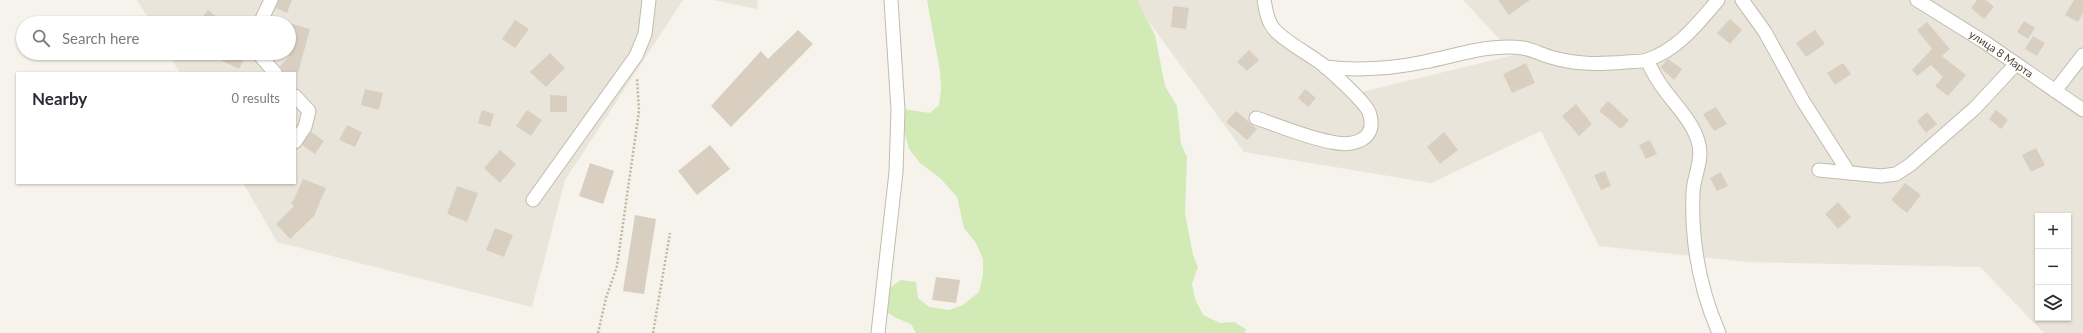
<!DOCTYPE html>
<html lang="en">
<head>
<meta charset="utf-8">
<style>
  :root { --surface:#fff; --page:#f2f2f3; --text:#2b2b33; --muted:#7c7c81; --line:#e1e1e2 }
  body { margin:0; font-family:Lato,sans-serif; background:var(--page); color:var(--text) }
  .controls { position:absolute; right:12px; bottom:12px; display:grid; overflow:hidden; border-radius:0px; box-shadow:0 1px 3px #0004 }
  .controls button { width:36px; height:36px; display:grid; place-items:center; padding:0; border:0; border-bottom:1px solid var(--line); background:var(--surface); color:var(--text); font:20px sans-serif }
  .list { margin:0; padding:0; list-style:none }
  h2 { display:flex; justify-content:space-between; align-items:center; height:52px; margin:0; padding:0 16px; font-size:17px }
  h2 small { font-size:13px; font-weight:400; color:var(--muted) }
  .icon { flex:none; width:22px; height:22px; fill:none; stroke:currentColor; stroke-width:2; stroke-linecap:round; stroke-linejoin:round }
  .map { position:relative; flex:none; width:2083px; height:333px; overflow:hidden }
  .search { position:absolute; background:var(--surface); box-shadow:0 1px 3px #0004; left:16px; top:16px; width:280px; height:44px; display:flex; align-items:center; gap:10px; box-sizing:border-box; padding:0 14px; border-radius:22px; color:var(--muted); font-size:15px }
  .panel { position:absolute; background:var(--surface); box-shadow:0 1px 3px #0004; left:16px; top:72px; width:280px; height:112px; border-radius:0px }
  .map>svg:first-child { display:block }
</style>
</head>
<body>
<div class="map">
<svg width="2083" height="333" viewBox="0 0 2083 333">
  <rect width="100%" height="100%" fill="#f6f3ec"/>
  <path fill="#eae5da" fill-rule="evenodd" d="M 137,0 L 683,0 L 565,180 L 532,307 L 277,242 L 243,183 L 295,183 L 295,73 L 180,73 L 168,53 L 289,53 L 289,23 L 151,23 Z
    M 713,0 L 758,0 L 757,9 Z
    M 1133,0 L 1256,0 L 1265,31 L 1349,95 L 1514,55 L 1463,0 L 2083,0 L 2083,333 L 2044,333 L 1980,267 L 1748,262 L 1599,246 L 1541,131 L 1431,183 L 1244,152 ZM 2038,216 L 2068,216 L 2068,318 L 2038,318 Z"/>
  <path fill="#d2eab5" d="M 927,0 L 1137,0 L 1155,35 L 1165,86 L 1177,106 L 1181,144 L 1187,157 L 1185,213 L 1193,255 L 1198,267 L 1192,284 L 1195,299 L 1203,315 L 1220,323 L 1234,322 L 1246,329 L 1245,333 L 916,333 L 911,324 L 894,317 L 886,311 L 888,289 L 901,280 L 916,282 L 918,298 L 929,307 L 949,310 L 963,305 L 979,292 L 983,274 L 983,259 L 976,243 L 964,228 L 957,197 L 941,179 L 920,163 L 909,149 L 904,130 L 903,109 L 930,113 L 939,105 L 941,89 L 940,71 Z"/>
  <path fill="#d8cfc1" d="M 279,0 L 292,0 L 287,13 L 276,8 Z
    M 1498,0 L 1530,0 L 1509,15 Z
    M 1977,0 L 1986,0 L 1994,7 L 1984,19 L 1971,8 Z
    M 2074,0 L 2083,0 L 2083,13 L 2078,22 L 2065,15 Z
    M 1173,6 L 1189,8 L 1186,29 L 1171,27 Z
    M 208,10 L 225,23 L 198,23 Z
    M 1730,19 L 1742,30 L 1730,44 L 1717,33 Z
    M 515,20 L 529,29 L 515,48 L 502,39 Z
    M 2024,21 L 2035,28 L 2028,39 L 2017,32 Z
    M 1927,22 L 1950,49 L 1942,56 L 1966,75 L 1948,96 L 1935,86 L 1943,77 L 1931,65 L 1917,76 L 1912,70 L 1932,49 L 1917,30 Z
    M 289,23 L 310,29 L 298,73 L 283,73 L 280,66 L 289,57 Z
    M 798,30 L 813,44 L 731,127 L 711,106 L 761,51 L 768,59 Z
    M 1815,30 L 1825,44 L 1806,57 L 1796,43 Z
    M 2033,36 L 2045,43 L 2037,56 L 2025,49 Z
    M 1249,50 L 1259,60 L 1247,71 L 1237,62 Z
    M 226,53 L 247,53 L 239,69 L 222,61 Z
    M 550,53 L 565,68 L 546,87 L 530,72 Z
    M 1668,59 L 1682,69 L 1674,80 L 1660,67 Z
    M 1526,63 L 1535,83 L 1512,93 L 1503,74 Z
    M 1843,63 L 1851,74 L 1835,85 L 1827,73 Z
    M 365,89 L 383,93 L 379,110 L 361,105 Z
    M 1305,89 L 1316,98 L 1308,107 L 1298,98 Z
    M 550,95 L 567,96 L 567,112 L 550,112 Z
    M 1608,101 L 1629,120 L 1621,129 L 1599,111 Z
    M 1576,104 L 1592,124 L 1579,136 L 1562,116 Z
    M 1716,107 L 1727,124 L 1714,131 L 1703,114 Z
    M 482,110 L 494,114 L 490,127 L 478,123 Z
    M 527,110 L 542,120 L 531,136 L 516,126 Z
    M 1996,110 L 2008,120 L 2001,129 L 1989,119 Z
    M 1236,111 L 1257,129 L 1247,140 L 1226,122 Z
    M 1927,112 L 1937,124 L 1926,133 L 1917,121 Z
    M 347,125 L 362,132 L 355,147 L 339,140 Z
    M 311,132 L 324,141 L 315,154 L 302,145 Z
    M 1444,132 L 1458,150 L 1440,164 L 1427,147 Z
    M 1650,140 L 1657,154 L 1646,159 L 1639,145 Z
    M 710,145 L 730,169 L 697,195 L 678,171 Z
    M 2036,148 L 2045,165 L 2031,172 L 2022,155 Z
    M 500,150 L 516,164 L 500,183 L 484,168 Z
    M 590,163 L 614,171 L 603,204 L 579,196 Z
    M 1605,171 L 1611,186 L 1601,190 L 1594,175 Z
    M 1721,172 L 1728,186 L 1717,191 L 1710,178 Z
    M 303,179 L 326,188 L 314,216 L 290,239 L 276,224 L 294,206 L 291,203 L 294,199 Z
    M 1905,183 L 1921,195 L 1907,213 L 1891,200 Z
    M 457,186 L 478,193 L 467,222 L 447,214 Z
    M 1838,202 L 1851,217 L 1838,229 L 1825,214 Z
    M 635,215 L 656,219 L 644,294 L 623,291 Z
    M 495,228 L 513,235 L 504,257 L 486,250 Z
    M 936,277 L 960,280 L 956,303 L 932,300 Z"/>
  <g fill="none" stroke-linecap="round" stroke-linejoin="round">
    <g stroke="#c2bbae" stroke-width="15">
      <g id="minor">
        <path d="M 1742,0 L 1765,32 L 1803,101 L 1849,173"/>
        <path id="s1" d="M 1917,0 L 1986,43 L 2083,110"/>
        <path d="M 260,23 L 271,0"/>
        <path d="M 258,53 L 275,73"/>
        <path d="M 1647,60 C 1652,71 1658,82 1666,92 C 1678,108 1695,125 1699,145 C 1703,161 1693,178 1693,193 C 1691,243 1699,287 1719,333"/>
        <path d="M 1325,67 C 1360,71 1390,69 1424,62 C 1456,56 1490,43 1523,48 C 1534,50 1544,56 1554,58 C 1579,65 1602,64 1626,62 C 1633,61 1641,62 1647,60 C 1678,50 1698,23 1718,0"/>
        <path d="M 2055,91 L 2083,55"/>
        <path d="M 295,96 L 309,111 L 305,127 L 295,142"/>
        <path d="M 1256,118 C 1280,126 1305,137 1331,142 C 1353,147 1379,140 1369,112 C 1364,101 1337,77 1327,68 C 1313,56 1283,41 1273,28 C 1267,20 1266,10 1264,0"/>
        <path d="M 1819,170 L 1881,176 L 1896,174 L 1910,165 L 1975,108 L 2016,64"/>
        <path d="M 533,200 L 636,56 L 645,34 L 649,0"/>
        <path d="M 878,333 L 896,172 L 898,110 L 891,0"/>
      </g>
    </g>
    <path stroke="#c4b79f" stroke-width="2.5" stroke-dasharray="2 2" stroke-linecap="butt" d="M 598,333 L 606,298 L 617,266 L 639,111 L 637,78
      M 653,333 L 670,233"/>
    <use href="#minor" stroke="#fff" stroke-width="13"/>
  </g>
  <g text-anchor="middle" stroke-width="4" stroke-linejoin="round" paint-order="stroke">
    <g font-size="11" fill="#4b4439" stroke="#fff">
      <text dy="4" stroke="none"><textPath href="#s1" startOffset="100">улица 8 Марта</textPath></text>
    </g>
  </g>
</svg>
<div class="controls">
<button>+</button>
<button>−</button>
<button><svg class="icon" aria-label="layers" viewBox="0 0 24 24"><path d="M12 4l9 5-9 5-9-5zM3 14l9 5 9-5"/></svg></button>
</div>
<div class="search"><svg class="icon" aria-label="search" viewBox="0 0 24 24"><circle cx="10" cy="10" r="6"/><path d="M15 15l6 6"/></svg>Search here</div>
<section class="panel">
<h2>Nearby<small>0 results</small></h2>
<ul class="list">
</ul>
</section>
</div>
</body>
</html>
